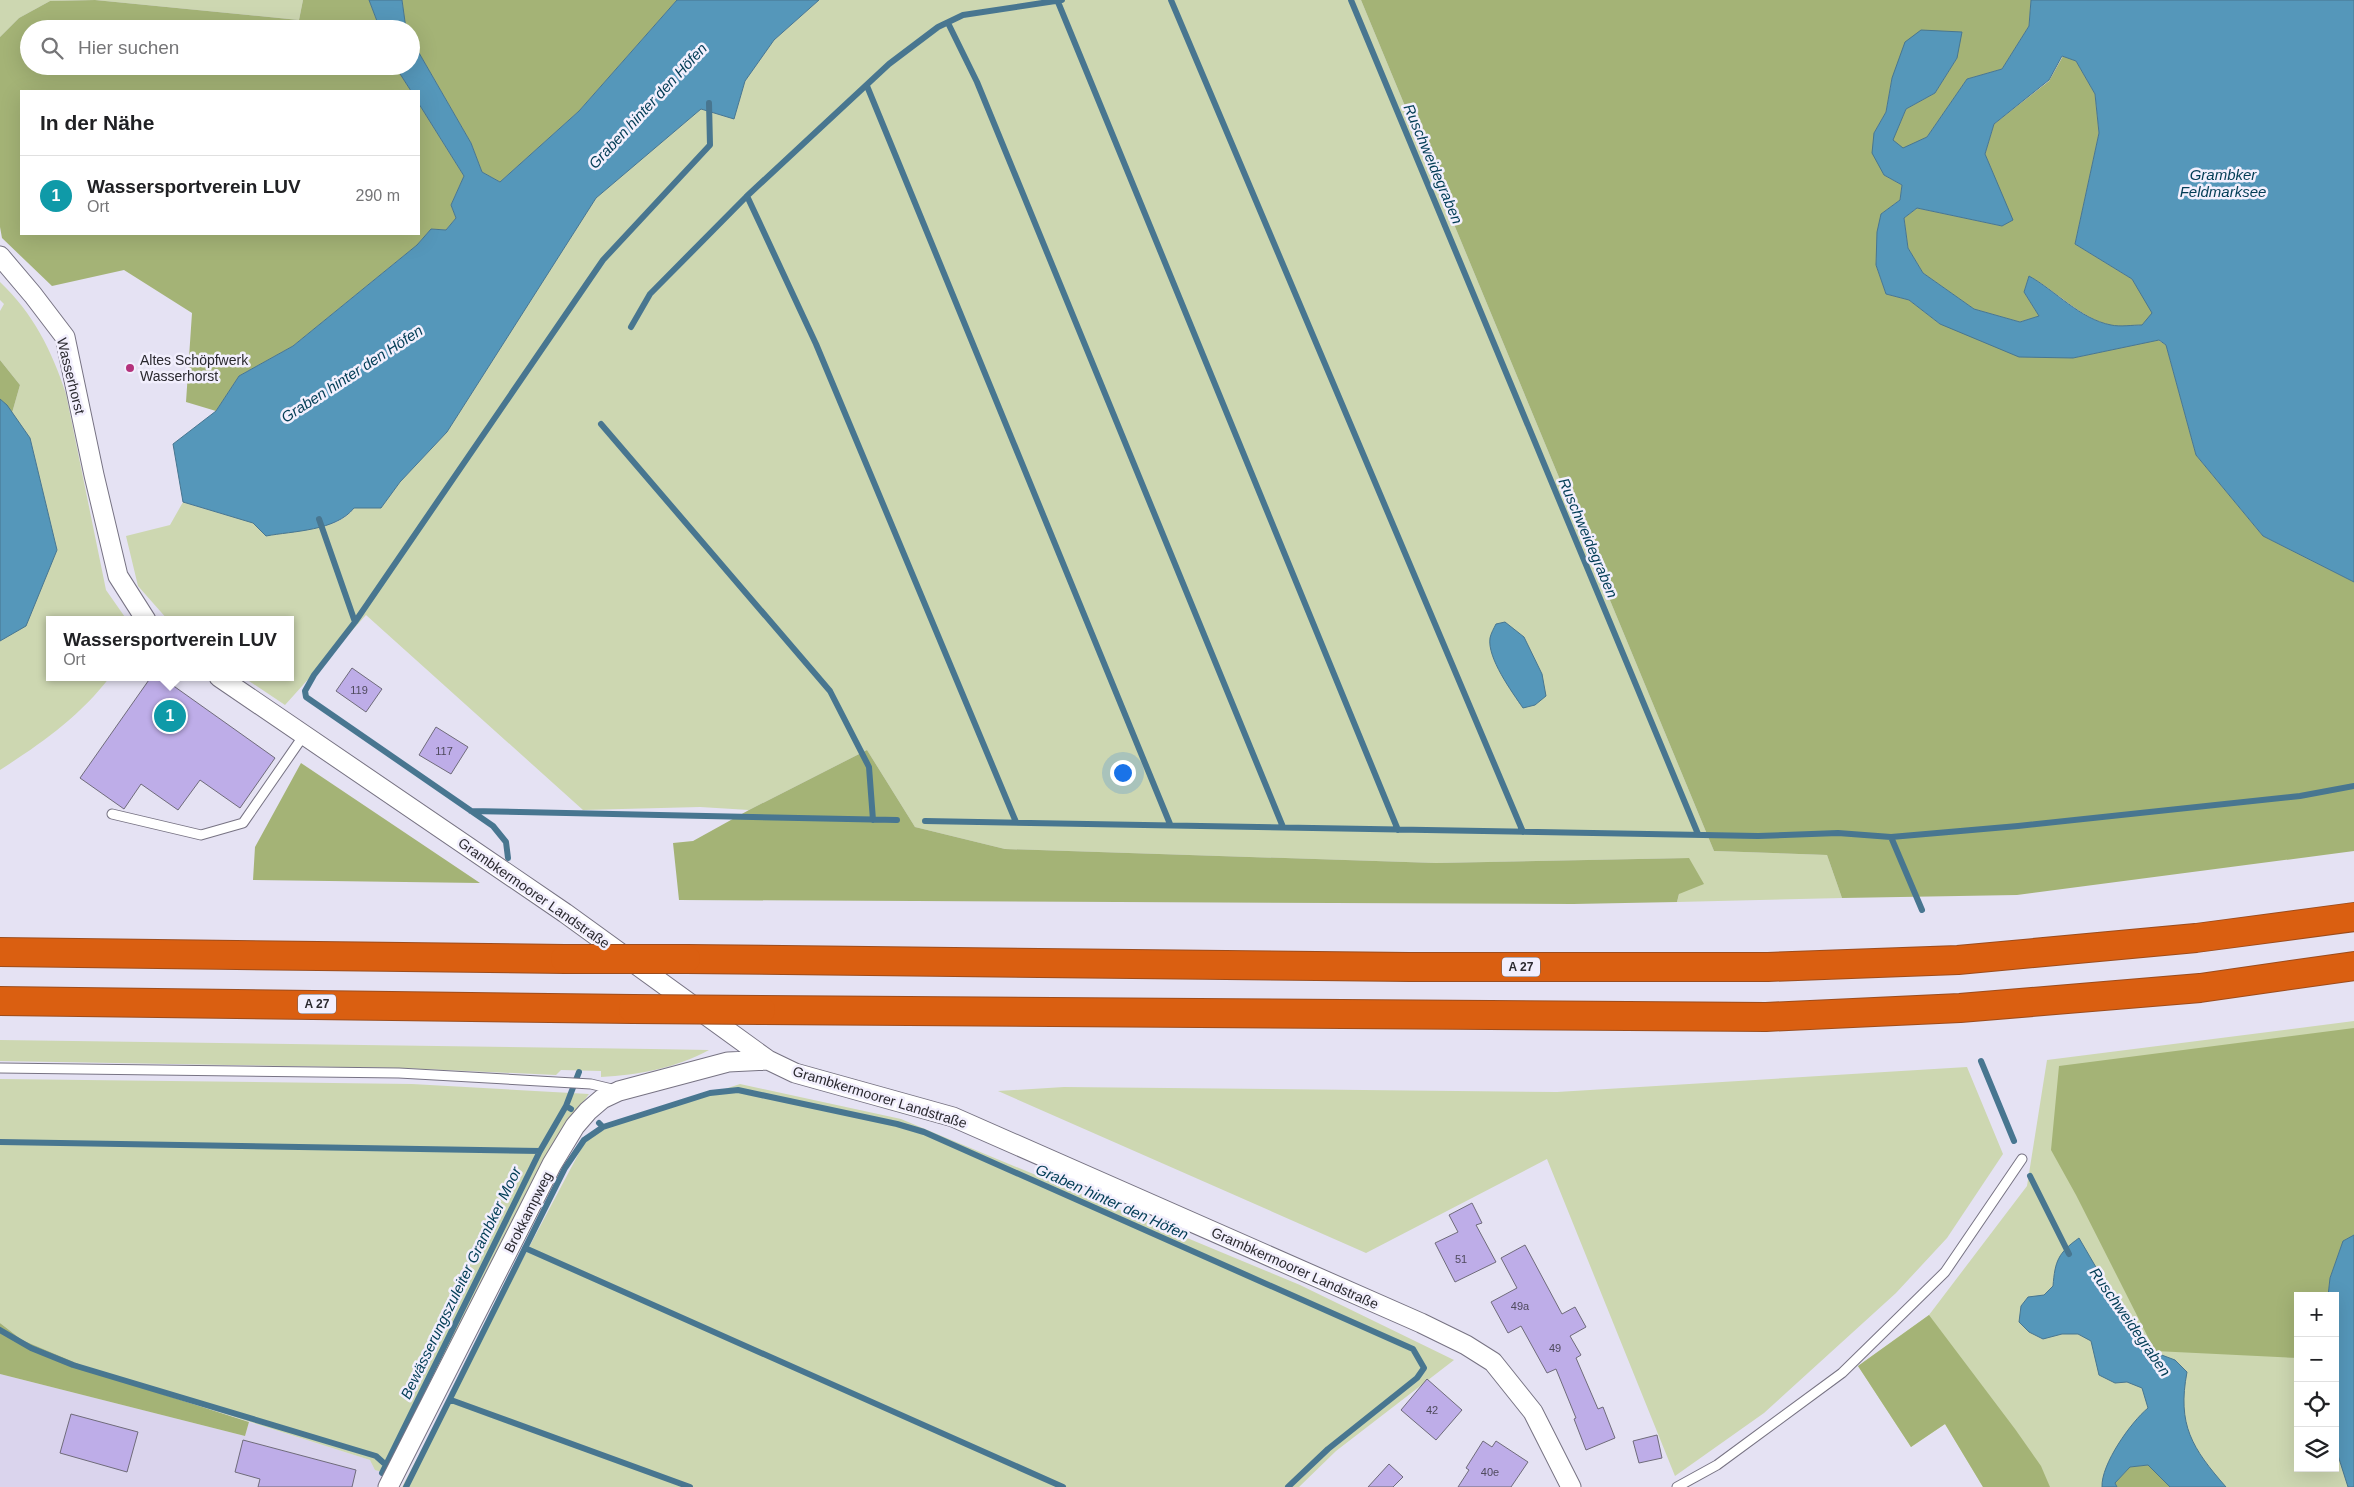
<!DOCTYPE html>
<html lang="de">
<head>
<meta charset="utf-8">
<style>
  :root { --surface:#fff; --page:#f6f6f6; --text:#202124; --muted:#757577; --line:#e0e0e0; --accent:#7c3aed }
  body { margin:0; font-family:Arial,sans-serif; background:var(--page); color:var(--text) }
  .controls { position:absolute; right:15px; bottom:15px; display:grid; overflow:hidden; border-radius:0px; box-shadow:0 5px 20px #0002 }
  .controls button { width:45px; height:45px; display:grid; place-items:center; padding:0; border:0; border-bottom:1px solid var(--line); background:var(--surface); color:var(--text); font:25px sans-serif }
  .you { position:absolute; left:1122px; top:772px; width:18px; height:18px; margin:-12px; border:4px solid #fff; border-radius:50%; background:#1a73e8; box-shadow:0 0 0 8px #1a73e833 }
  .badge { display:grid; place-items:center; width:32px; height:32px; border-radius:50%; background:var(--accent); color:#fff; font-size:16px; font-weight:700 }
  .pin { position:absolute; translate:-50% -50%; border:2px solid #fff; box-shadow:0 1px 5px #0006 }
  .popup { position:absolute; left:46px; top:616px; width:248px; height:65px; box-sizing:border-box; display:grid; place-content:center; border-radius:0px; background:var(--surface); filter:drop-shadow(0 1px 4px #0005); font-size:16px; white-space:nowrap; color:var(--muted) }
  .popup b { font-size:19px; color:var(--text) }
  .popup::after { content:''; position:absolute; left:50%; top:100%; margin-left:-10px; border:10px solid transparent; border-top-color:var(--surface) }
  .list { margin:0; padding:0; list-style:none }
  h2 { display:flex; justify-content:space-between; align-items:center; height:65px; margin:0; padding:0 20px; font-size:21px }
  h2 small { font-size:16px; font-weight:400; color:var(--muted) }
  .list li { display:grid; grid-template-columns:32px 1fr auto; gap:15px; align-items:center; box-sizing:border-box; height:80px; padding:0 20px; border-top:1px solid var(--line) }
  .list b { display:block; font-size:19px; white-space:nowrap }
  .list p { margin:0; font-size:16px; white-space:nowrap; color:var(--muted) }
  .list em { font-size:16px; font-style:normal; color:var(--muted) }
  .icon { flex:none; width:28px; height:28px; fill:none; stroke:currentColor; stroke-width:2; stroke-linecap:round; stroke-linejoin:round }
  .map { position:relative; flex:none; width:2354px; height:1487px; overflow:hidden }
  .search { position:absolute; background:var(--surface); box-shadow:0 5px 20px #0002; left:20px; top:20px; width:400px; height:55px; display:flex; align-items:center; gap:12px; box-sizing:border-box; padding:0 18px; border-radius:28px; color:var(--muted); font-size:19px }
  .panel { position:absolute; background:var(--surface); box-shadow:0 5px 20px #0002; left:20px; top:90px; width:400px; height:145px; border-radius:0px }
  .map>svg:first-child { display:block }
</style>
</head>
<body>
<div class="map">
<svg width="2354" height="1487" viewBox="0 0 2354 1487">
  <rect width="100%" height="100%" fill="#e5e2f3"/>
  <path fill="#dad4ed" d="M 0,1374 L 245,1436 L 249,1422 L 370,1460 L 390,1474 L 382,1487 L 0,1487 Z"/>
  <path fill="#cdd7b1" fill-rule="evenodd" d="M 0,0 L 303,0 L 299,20 L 95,0 L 50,1 L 19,18 L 0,37 Z
    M 819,0 L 1361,0 L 1714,851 L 1827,855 L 1842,898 L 1677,902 L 1689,858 L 1436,863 L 1005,849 L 915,827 L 867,750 L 749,810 L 700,807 L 583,810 L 366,615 L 285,705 L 243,677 L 290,677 L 290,620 L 168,620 L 138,586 L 126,536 L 170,525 L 183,502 C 224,514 322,551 354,508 L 381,508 L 400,482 L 447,432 L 596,198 L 701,109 L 734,119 L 745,81 L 774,40 Z
    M 0,282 C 33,313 52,351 66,394 L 106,590 L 127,620 L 50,620 L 50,677 L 110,677 C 79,717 42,743 0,770 L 0,641 L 26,625 L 57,550 L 30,438 L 12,413 L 20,385 L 0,360 L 0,311 L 4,304 L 0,300 Z
    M 2354,1021 L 2354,1487 L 1983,1487 L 1945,1424 L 1911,1447 L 1858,1366 L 1929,1315 L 2027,1186 L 2047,1060 ZM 2298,1296 L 2335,1296 L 2335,1468 L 2298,1468 Z
    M 0,1040 L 651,1049 L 709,1050 C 676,1068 639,1075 601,1077 L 601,1071 L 561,1070 L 556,1075 L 401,1068 L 0,1061 Z
    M 1967,1067 L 2003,1154 L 1947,1238 L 1896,1293 L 1764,1413 L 1675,1476 L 1547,1159 L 1366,1253 L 998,1091 L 1064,1087 L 1557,1092 Z
    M 0,1079 L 412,1084 L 589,1094 L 558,1137 L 390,1474 L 375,1470 L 370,1460 L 112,1378 L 22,1340 L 0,1323 Z
    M 740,1084 L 901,1119 L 1300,1285 L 1454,1360 L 1336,1451 L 1299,1487 L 402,1487 L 589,1134 Z"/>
  <path fill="#a4b376" d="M 95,0 L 299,20 L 303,0 L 369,0 L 380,29 L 29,29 L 29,66 L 395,66 L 411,91 L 21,91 L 21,234 L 419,234 L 419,104 L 464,176 L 451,205 L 456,218 L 446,230 L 431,229 L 417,245 L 293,346 L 239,376 L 216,411 L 186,402 L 192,313 L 124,270 L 52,286 L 2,238 L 0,227 L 0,37 L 19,18 L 50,1 Z
    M 402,0 L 677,0 L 579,111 L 500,182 L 482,172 L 471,143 L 411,39 L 411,29 L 405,27 Z
    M 1361,0 L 2031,0 L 2029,26 L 2002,69 L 1967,79 L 1927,137 L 1903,149 L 1892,141 L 1906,109 L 1935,93 L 1957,58 L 1892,78 L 1886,112 L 1874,133 L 1884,175 L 1902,185 L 1900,200 L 1881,214 L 1876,265 L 1886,294 L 1909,300 L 1940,324 L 2073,358 L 2158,340 L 2166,345 L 2196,455 L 2263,536 L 2354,582 L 2354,851 L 2017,895 L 1842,898 L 1827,855 L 1714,851 Z
    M 2063,56 L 2076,61 L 2095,94 L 2099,133 L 2075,244 L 2132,279 L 2153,313 L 2142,325 C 2132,325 2119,328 2110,325 C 2079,317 2057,291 2029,276 L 2024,292 L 2039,316 L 2020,322 L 1974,309 L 1923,273 L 1908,248 L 1904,218 L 1917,208 L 2002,226 L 2012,220 L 1985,154 L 1994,124 L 2049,81 Z
    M 0,360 L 20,385 L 12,413 L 0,399 Z
    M 867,750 L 915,827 L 1005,849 L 1436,863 L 1689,858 L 1704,884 L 1679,894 L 1677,902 L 1573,904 L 679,900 L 673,843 L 693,841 L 749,810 Z
    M 301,763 L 480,883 L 253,880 L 255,847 Z
    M 2354,1028 L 2354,1235 L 2343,1241 L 2330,1278 L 2328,1296 L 2298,1296 L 2298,1358 L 2155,1351 L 2076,1195 L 2051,1150 L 2059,1066 Z
    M 1929,1315 L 2015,1429 L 2041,1466 L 2050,1487 L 1983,1487 L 1945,1424 L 1911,1447 L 1858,1366 Z
    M 0,1323 L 22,1340 L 112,1378 L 249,1422 L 245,1436 L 0,1374 Z
    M 2148,1465 L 2170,1487 L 2117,1487 L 2115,1483 L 2130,1467 Z"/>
  <path fill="#5597ba" stroke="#487690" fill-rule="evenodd" d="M 369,0 L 402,0 L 406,29 L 380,29 Z
    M 677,0 L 819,0 L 774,40 L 745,81 L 734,119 L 701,109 L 596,198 L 447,432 L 400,482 L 381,508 L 354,508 C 336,531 293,531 266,536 L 253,523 L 183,502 L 173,444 L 216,411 L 239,376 L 293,346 L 417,245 L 431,229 L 446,230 L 456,218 L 451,205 L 464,176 L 419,104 L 419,91 L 411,91 L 395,66 L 411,66 L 411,39 L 471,143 L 482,172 L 500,182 L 579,111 Z
    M 2031,0 L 2354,0 L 2354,582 L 2263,536 L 2196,455 L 2166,345 L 2159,340 L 2073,358 L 2019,357 L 1940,324 L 1909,300 L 1886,294 L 1876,265 L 1877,232 L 1881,214 L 1900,200 L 1902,185 L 1884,175 L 1872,153 L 1874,133 L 1886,112 L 1892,78 L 1905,42 L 1921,30 L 1962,32 L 1957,58 L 1935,93 L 1906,109 L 1893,140 L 1903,148 L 1927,137 L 1967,79 L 2002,69 L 2029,26 ZM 2062,56 L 2076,61 L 2095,94 L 2099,133 L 2075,244 L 2132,279 L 2152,313 L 2142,325 C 2132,325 2120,327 2111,325 C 2080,319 2056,291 2029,276 L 2024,292 L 2039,316 L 2020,322 L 1974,309 L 1923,273 L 1908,248 L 1904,218 L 1917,208 L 2002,226 L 2013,220 L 1985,154 L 1994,124 L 2049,80 Z
    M 0,399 L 7,405 L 30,438 L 57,550 L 26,626 L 0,641 Z
    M 1505,622 L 1524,637 L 1542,674 L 1546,696 L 1535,705 L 1523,708 C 1512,692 1487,658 1490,638 C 1491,633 1494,628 1496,624 Z
    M 2354,1235 L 2354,1487 L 2348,1487 L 2335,1446 L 2335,1296 L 2328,1296 L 2330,1278 L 2343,1241 Z
    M 2079,1238 L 2143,1348 L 2175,1360 L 2187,1372 C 2177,1425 2192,1448 2226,1487 L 2170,1487 L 2148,1465 L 2130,1467 L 2115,1483 L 2117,1487 L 2102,1487 C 2101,1464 2131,1422 2148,1408 L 2142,1388 L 2127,1382 L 2115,1383 L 2099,1375 L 2091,1341 L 2078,1334 L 2062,1334 L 2043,1339 L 2029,1332 L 2019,1322 L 2021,1306 L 2028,1297 L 2044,1295 L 2053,1286 C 2055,1261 2058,1253 2079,1238 Z"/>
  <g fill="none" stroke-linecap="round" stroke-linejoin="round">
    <path stroke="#487690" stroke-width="6" d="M 1171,0 L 1523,832
      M 1351,0 L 1698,834
      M 1058,2 L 1398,830
      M 948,23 L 977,82 L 1283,827
      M 867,86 L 1170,824
      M 747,196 L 816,344 L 1016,822
      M 631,327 L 650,294 L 747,196 L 889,64 L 938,27 L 963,15 L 1062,0
      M 601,424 L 830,691 L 869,767 L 873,820
      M 319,519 L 355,622 L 314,675 L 305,691 L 306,697 L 493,826 L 506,842 L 508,858
      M 355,622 L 603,260 L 710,145 L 709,103
      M 471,811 L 897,820
      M 925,821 L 1758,836 L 1838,833 L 1891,837 L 1922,910
      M 1891,837 L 2018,826 L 2300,796 L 2354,786
      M 1981,1061 L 2014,1141
      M 571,1109 L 566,1106 L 579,1072
      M 599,1123 L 603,1127 L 710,1093 L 738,1090 L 897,1124 L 924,1132 L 1413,1349 L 1424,1368 L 1417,1378 L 1328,1449 L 1288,1487
      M 0,1142 L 540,1151
      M 2030,1176 L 2069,1254
      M 525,1248 L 1063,1487
      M 0,1330 L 31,1348 L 73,1365 L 376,1456 L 386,1465
      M 451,1400 L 690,1487
      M 382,1473 L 540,1151 L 566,1106
      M 406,1487 L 565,1168 L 584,1140 L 603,1127"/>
  </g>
  <path fill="#beade8" stroke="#6f6b7a" d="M 352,668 L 382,689 L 366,712 L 336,691 Z
    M 151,677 L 161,677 L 275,758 L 240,808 L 200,780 L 178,810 L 141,784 L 124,809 L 80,778 Z
    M 436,727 L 468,747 L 451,774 L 419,755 Z
    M 1472,1203 L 1482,1223 L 1476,1225 L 1496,1262 L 1455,1282 L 1435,1243 L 1458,1232 L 1449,1215 Z
    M 1525,1245 L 1562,1314 L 1575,1307 L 1586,1327 L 1570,1336 L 1581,1355 L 1576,1358 L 1598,1409 L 1603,1407 L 1615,1438 L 1586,1450 L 1574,1419 L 1576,1418 L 1556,1369 L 1547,1373 L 1521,1326 L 1508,1333 L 1491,1302 L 1517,1288 L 1501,1258 Z
    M 1427,1379 L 1462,1410 L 1436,1440 L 1401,1410 Z
    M 71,1414 L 138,1432 L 127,1472 L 60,1453 Z
    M 1657,1435 L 1662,1458 L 1639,1463 L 1633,1441 Z
    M 243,1440 L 356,1470 L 352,1487 L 258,1487 L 260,1479 L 235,1472 Z
    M 1483,1441 L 1492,1447 L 1496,1441 L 1528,1462 L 1511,1487 L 1458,1487 L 1469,1470 L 1466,1468 Z
    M 1389,1464 L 1403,1477 L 1393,1487 L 1368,1487 Z"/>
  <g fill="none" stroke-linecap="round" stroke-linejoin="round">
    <g stroke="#777383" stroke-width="11">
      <path id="lane" d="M 112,814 L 201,835 L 243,823 L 304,735
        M 0,1068 L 399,1073 L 591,1084 L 616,1090
        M 1677,1487 L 1717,1465 L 1842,1373 L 1945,1272 L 2022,1159"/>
    </g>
    <g stroke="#777383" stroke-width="21">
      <path id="street" d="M 0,256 L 33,295 L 65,337 L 94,475 L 118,576 L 146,620
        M 219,677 L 565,913 L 768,1060 L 795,1073 L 953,1117 L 1421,1323 L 1466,1345 L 1493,1362 L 1533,1412 L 1571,1487
        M 388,1487 L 552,1164 L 575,1126 L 588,1111 L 602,1099 L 619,1091 L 728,1062 L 768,1060"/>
    </g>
    <g stroke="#9c4c1c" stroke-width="30">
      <path id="highway" d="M 0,952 L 565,959
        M 686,959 L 1409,967 L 1768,967 L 1958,960 L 2196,938 L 2354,917
        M 0,1001 L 633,1009
        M 761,1010 L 1766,1017 L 1960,1008 L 2200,988 L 2354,966"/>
    </g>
    <use href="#lane" stroke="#fff" stroke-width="9"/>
    <use href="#street" stroke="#fff" stroke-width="19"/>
    <use href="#highway" stroke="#da5f11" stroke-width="28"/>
    <g stroke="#9c4c1c" stroke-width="30" stroke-linecap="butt">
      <path id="highway-bridge" d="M 565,959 L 686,959
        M 633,1009 L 761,1010"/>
    </g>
    <use href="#highway-bridge" stroke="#da5f11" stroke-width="28"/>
  </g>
  <circle fill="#b4327c" stroke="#f2effd" stroke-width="2" cx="130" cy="368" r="5"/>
  <g text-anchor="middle" stroke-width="5" stroke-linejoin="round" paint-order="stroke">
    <g font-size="11" fill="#4f4a5d">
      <text x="359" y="694">119</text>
      <text x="444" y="755">117</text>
      <text x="1461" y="1263">51</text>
      <text x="1520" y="1310">49a</text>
      <text x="1555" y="1352">49</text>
      <text x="1432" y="1414">42</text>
      <text x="1490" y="1476">40e</text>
    </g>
    <g fill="#f2effd" stroke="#66646d" stroke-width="1">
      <rect x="1502" y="957.5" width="38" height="19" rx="4"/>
      <rect x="298" y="994.5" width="38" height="19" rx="4"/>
    </g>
    <g font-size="12" font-weight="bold" fill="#2a292f">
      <text x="1521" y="971">A 27</text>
      <text x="317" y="1008">A 27</text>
    </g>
    <g font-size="14" fill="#2a292f" stroke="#f2effd" text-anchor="start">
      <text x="140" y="365">Altes Schöpfwerk<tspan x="140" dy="16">Wasserhorst</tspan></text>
    </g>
    <g font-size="14" fill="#2a292f" stroke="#f2effd">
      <text transform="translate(71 376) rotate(76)" y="5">Wasserhorst</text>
      <text transform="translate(534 893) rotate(35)" y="5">Grambkermoorer Landstraße</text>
      <text transform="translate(880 1097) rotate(17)" y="5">Grambkermoorer Landstraße</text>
      <text transform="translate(528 1212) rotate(-63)" y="5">Brokkampweg</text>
      <text transform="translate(1295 1268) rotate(24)" y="5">Grambkermoorer Landstraße</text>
    </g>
    <g font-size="15" font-style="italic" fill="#013c55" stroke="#f2effd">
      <text transform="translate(648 106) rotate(-47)" y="5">Graben hinter den Höfen</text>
      <text transform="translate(1433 164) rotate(67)" y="5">Ruschweidegraben</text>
      <text x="2223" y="180">Grambker<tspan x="2223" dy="17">Feldmarksee</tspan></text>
      <text transform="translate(352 374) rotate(-33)" y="5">Graben hinter den Höfen</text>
      <text transform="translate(1588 538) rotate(67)" y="5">Ruschweidegraben</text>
      <text transform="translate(1112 1202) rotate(24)" y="5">Graben hinter den Höfen</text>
      <text transform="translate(461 1283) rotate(-64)" y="5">Bewässerungszuleiter Grambker Moor</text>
      <text transform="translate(2130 1322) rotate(55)" y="5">Ruschweidegraben</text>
    </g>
  </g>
</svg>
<div class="controls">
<button>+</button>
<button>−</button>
<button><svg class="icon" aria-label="locate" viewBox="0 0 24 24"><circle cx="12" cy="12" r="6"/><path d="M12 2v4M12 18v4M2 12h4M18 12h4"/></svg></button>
<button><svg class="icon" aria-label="layers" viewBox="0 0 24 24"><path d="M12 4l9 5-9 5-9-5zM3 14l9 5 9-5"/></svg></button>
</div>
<div class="you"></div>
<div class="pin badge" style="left:170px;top:716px;background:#0f9aa8">1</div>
<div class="popup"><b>Wassersportverein LUV</b>Ort</div>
<div class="search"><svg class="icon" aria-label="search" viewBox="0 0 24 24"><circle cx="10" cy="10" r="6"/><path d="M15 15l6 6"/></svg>Hier suchen</div>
<section class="panel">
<h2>In der Nähe<small></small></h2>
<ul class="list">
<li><span class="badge" style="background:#0f9aa8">1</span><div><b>Wassersportverein LUV</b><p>Ort</p></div><em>290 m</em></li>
</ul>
</section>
</div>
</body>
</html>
